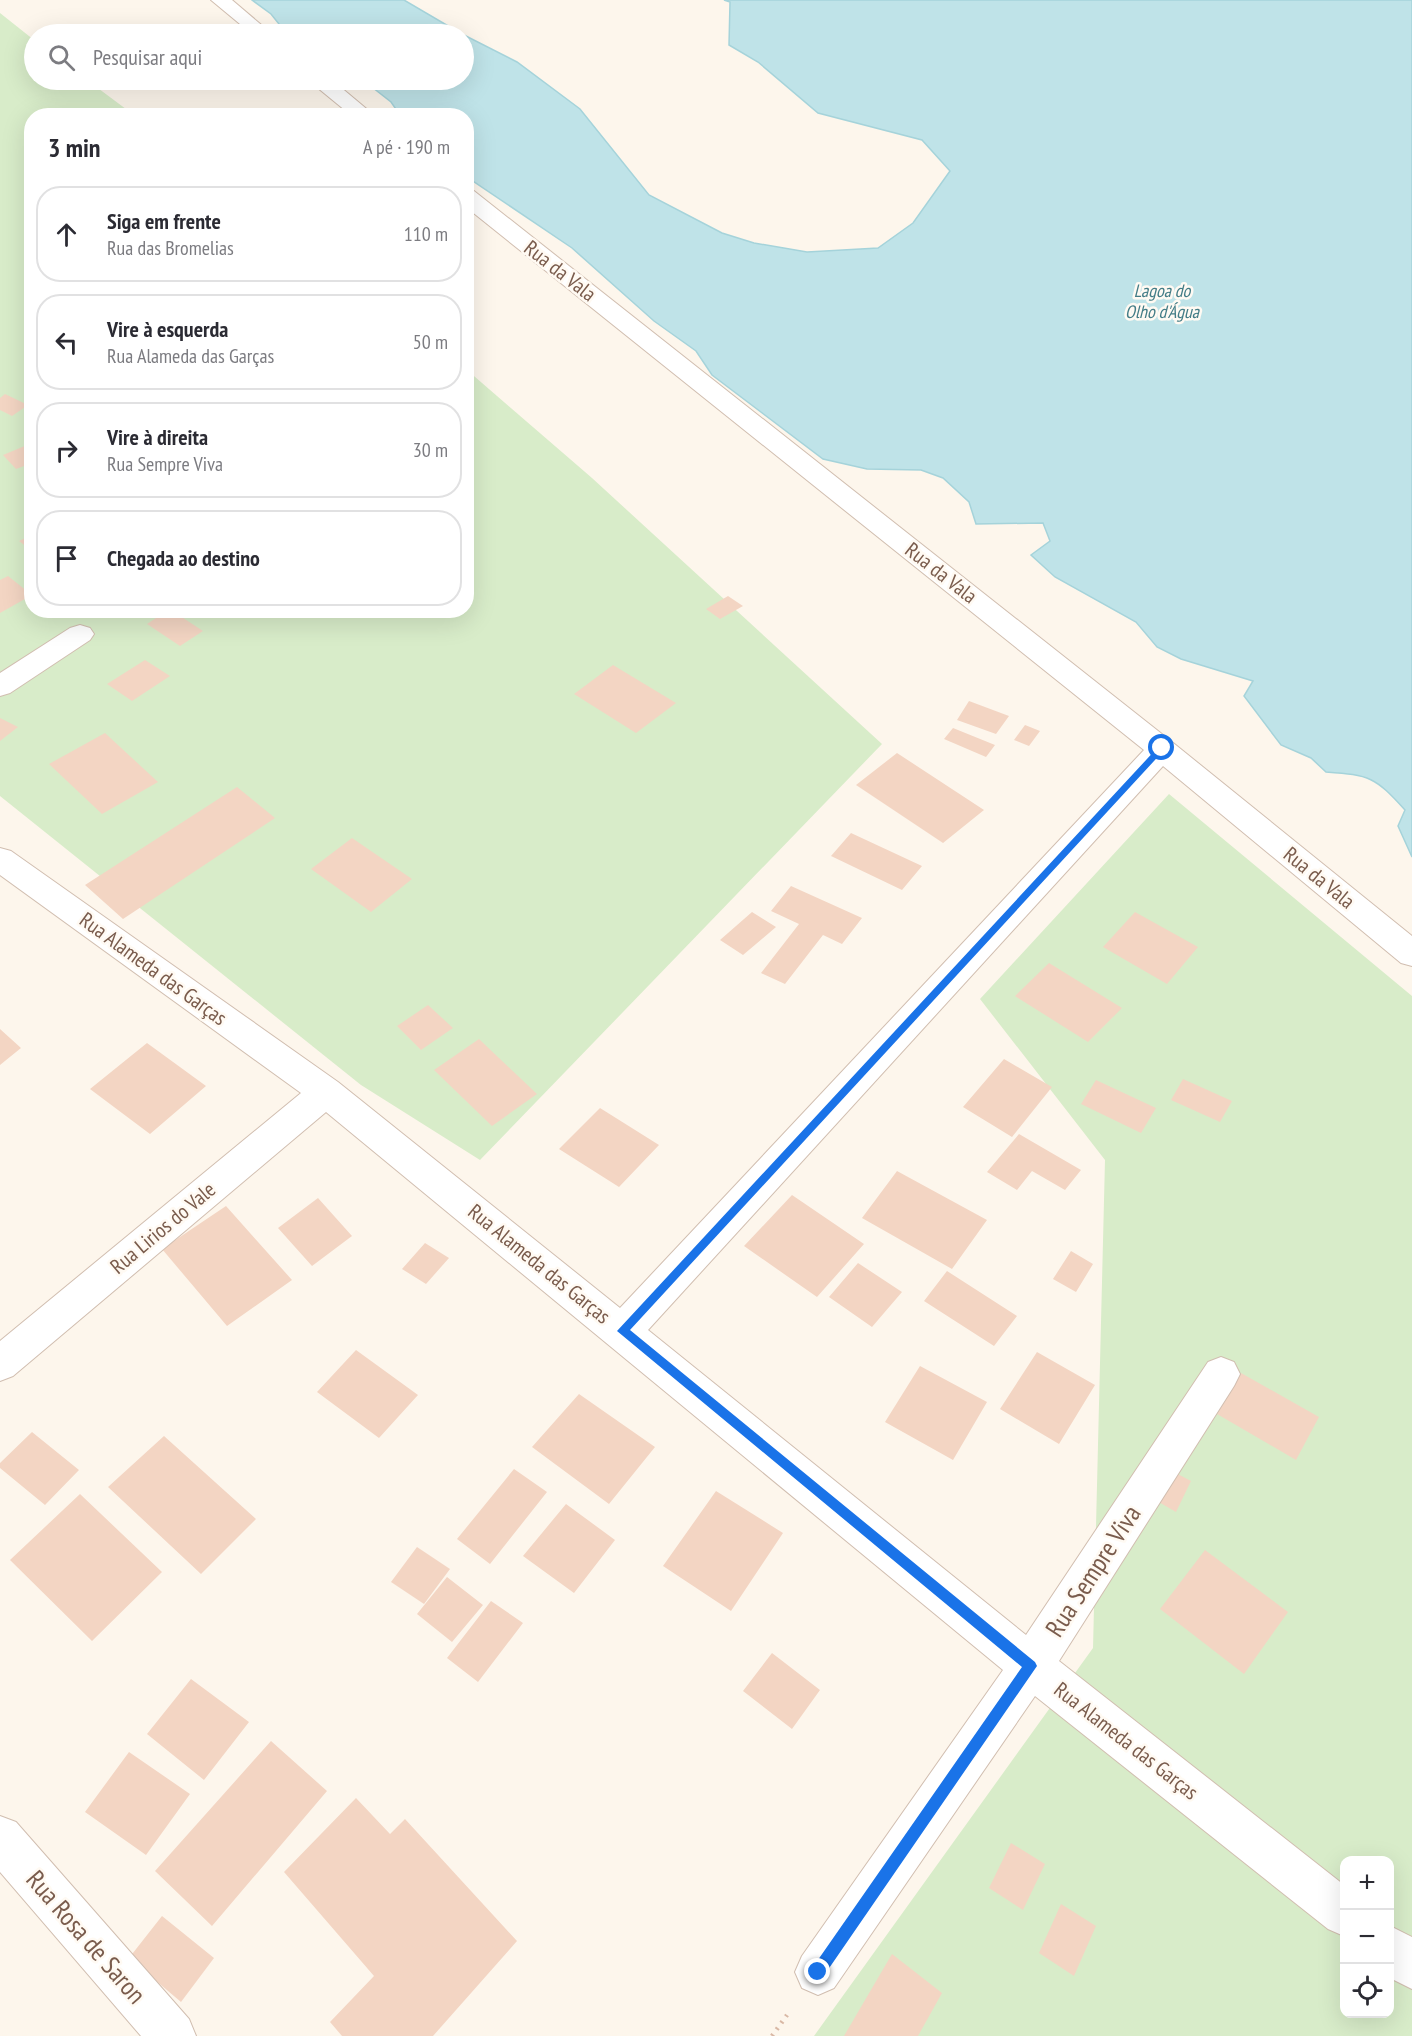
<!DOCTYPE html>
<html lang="pt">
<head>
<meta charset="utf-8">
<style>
  :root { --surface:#fff; --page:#f7f7f7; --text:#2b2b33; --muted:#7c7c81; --line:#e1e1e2 }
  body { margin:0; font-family:"PT Sans Narrow",sans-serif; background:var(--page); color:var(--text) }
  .controls { position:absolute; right:18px; bottom:18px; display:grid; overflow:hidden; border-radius:12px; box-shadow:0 6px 24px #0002 }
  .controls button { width:54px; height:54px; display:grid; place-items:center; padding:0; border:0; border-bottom:2px solid var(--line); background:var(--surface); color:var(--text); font:30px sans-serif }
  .stop { position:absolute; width:18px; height:18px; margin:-14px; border:4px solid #1a73e8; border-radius:50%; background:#fff }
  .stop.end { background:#1a73e8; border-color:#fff; box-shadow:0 2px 6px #0008 }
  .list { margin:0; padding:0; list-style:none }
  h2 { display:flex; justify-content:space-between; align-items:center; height:78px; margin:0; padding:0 24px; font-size:26px }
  h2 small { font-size:20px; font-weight:400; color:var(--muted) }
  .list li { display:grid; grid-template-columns:39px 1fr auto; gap:18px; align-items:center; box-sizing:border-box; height:96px; margin:0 12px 12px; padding:0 12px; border:2px solid var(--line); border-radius:24px }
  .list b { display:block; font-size:22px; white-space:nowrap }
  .list p { margin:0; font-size:20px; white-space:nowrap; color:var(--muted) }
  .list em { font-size:20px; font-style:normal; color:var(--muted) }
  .icon { flex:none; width:33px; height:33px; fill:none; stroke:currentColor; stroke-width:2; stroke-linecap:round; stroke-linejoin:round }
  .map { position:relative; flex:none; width:1412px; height:2036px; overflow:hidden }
  .search { position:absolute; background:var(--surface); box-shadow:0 6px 24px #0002; left:24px; top:24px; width:450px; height:66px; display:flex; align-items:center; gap:15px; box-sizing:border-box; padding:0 21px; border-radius:33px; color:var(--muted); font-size:22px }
  .panel { position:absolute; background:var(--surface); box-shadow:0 6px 24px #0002; left:24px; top:108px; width:450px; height:510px; border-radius:24px }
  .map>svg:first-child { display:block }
</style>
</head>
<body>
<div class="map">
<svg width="1412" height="2036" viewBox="0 0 1412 2036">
  <rect width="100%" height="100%" fill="#fdf6ec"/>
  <path fill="#d8ecc9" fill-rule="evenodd" d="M 0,13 L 34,40 L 34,80 L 87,80 L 134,115 L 32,116 L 32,610 L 466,610 L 467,370 L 592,478 L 882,744 L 480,1160 L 361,1085 L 0,796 Z
    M 1169,794 L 1412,996 L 1412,2036 L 814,2036 L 1093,1648 L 1105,1160 L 980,999 ZM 1344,1860 L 1390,1860 L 1390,2014 L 1344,2014 Z"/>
  <path fill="#bfe3e8" stroke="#a5d3da" stroke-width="1.5" d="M 252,0 L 404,0 L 462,34 L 287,34 L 271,14 Z
    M 724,0 L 1412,0 L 1412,857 L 1398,826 L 1405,810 C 1375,777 1370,775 1326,772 L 1311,758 L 1281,745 L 1244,696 L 1253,681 L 1181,659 L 1157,647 L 1136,622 L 1055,577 L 1031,555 L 1050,541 L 1043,523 L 976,524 L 969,502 L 943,478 L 921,470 L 867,469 L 823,459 L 712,375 L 696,351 L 654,321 L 572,248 L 467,177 L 466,116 L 400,115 L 391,102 L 363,80 L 464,80 L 464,35 L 517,62 L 580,109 L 649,195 L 722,233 L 754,243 L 807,252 L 878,248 L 913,223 L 950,171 L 922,140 L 818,113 L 758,62 L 729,45 L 730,2 Z"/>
  <path fill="#f3d5c3" d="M 5,394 L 28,405 L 12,416 L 0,410 L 0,398 Z
    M 32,443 L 32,463 L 16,469 L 3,455 Z
    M 32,535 L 32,551 L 19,541 Z
    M 8,576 L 32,595 L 0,613 L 0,580 Z
    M 728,596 L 743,606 L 720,619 L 706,609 Z
    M 168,610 L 171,610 L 203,631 L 180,646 L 147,624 Z
    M 145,660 L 170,676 L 132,701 L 107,684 Z
    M 613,665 L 676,703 L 636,733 L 574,694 Z
    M 969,701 L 1009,716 L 996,734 L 957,720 Z
    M 0,718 L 18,727 L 0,741 Z
    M 1025,725 L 1040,731 L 1029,746 L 1014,740 Z
    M 953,728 L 995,745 L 986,757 L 944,739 Z
    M 105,733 L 158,782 L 102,814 L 49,764 Z
    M 897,753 L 984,810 L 943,843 L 856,785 Z
    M 237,787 L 275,818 L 123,919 L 85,885 Z
    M 851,833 L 922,866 L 902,890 L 831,856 Z
    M 352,838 L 412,879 L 371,912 L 311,869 Z
    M 791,886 L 862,918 L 842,944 L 823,935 L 785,984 L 761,973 L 799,924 L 771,911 Z
    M 752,912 L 776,927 L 743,955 L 720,940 Z
    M 1135,912 L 1198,947 L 1167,984 L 1103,947 Z
    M 1049,963 L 1122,1008 L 1088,1042 L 1015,996 Z
    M 428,1005 L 453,1028 L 421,1050 L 397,1026 Z
    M 0,1029 L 21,1048 L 0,1065 Z
    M 479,1039 L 537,1094 L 492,1126 L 434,1070 Z
    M 147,1043 L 206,1086 L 150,1134 L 90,1089 Z
    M 1004,1059 L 1052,1087 L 1012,1137 L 963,1107 Z
    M 1183,1079 L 1232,1101 L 1220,1122 L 1171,1100 Z
    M 1096,1080 L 1156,1108 L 1141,1133 L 1081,1104 Z
    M 600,1108 L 659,1145 L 619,1187 L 559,1149 Z
    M 1019,1134 L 1081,1170 L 1065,1190 L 1032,1171 L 1017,1190 L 987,1172 Z
    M 897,1171 L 987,1220 L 952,1269 L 862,1218 Z
    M 792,1195 L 864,1244 L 817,1297 L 744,1246 Z
    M 318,1198 L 352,1236 L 312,1266 L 278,1228 Z
    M 226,1206 L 292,1280 L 227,1326 L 162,1249 Z
    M 425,1243 L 449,1258 L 426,1284 L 402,1269 Z
    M 1071,1251 L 1093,1264 L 1076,1292 L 1053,1279 Z
    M 858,1263 L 902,1292 L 872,1327 L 829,1297 Z
    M 947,1271 L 1017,1316 L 994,1346 L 924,1301 Z
    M 356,1350 L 418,1395 L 379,1438 L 317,1392 Z
    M 1037,1352 L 1095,1385 L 1059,1444 L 1000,1409 Z
    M 920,1366 L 987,1402 L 953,1460 L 885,1422 Z
    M 1241,1373 L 1319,1417 L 1296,1460 L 1217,1414 Z
    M 579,1394 L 655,1447 L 609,1504 L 532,1447 Z
    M 32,1432 L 79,1470 L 45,1505 L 0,1468 L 0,1463 Z
    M 164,1436 L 256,1519 L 201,1574 L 108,1487 Z
    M 514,1469 L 547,1492 L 490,1564 L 457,1539 Z
    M 1172,1471 L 1191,1481 L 1176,1512 L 1157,1501 Z
    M 716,1491 L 783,1533 L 731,1611 L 663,1566 Z
    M 80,1494 L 162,1572 L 92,1641 L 10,1560 Z
    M 566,1504 L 615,1540 L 574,1593 L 523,1556 Z
    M 417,1547 L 450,1569 L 424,1604 L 391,1582 Z
    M 1205,1550 L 1288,1612 L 1244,1674 L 1160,1609 Z
    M 447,1577 L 483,1605 L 452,1642 L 417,1614 Z
    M 491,1601 L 523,1623 L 478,1682 L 447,1658 Z
    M 772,1653 L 820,1690 L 792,1729 L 743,1691 Z
    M 191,1679 L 249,1722 L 204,1780 L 147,1734 Z
    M 271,1741 L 327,1791 L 212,1926 L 155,1871 Z
    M 129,1752 L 190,1794 L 146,1855 L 85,1812 Z
    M 356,1798 L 390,1834 L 405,1819 L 517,1941 L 433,2036 L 342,2036 L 330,2022 L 374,1976 L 284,1872 Z
    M 1011,1843 L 1045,1864 L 1023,1910 L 989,1888 Z
    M 1061,1904 L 1096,1926 L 1074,1976 L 1039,1953 Z
    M 162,1916 L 214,1958 L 181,2002 L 129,1958 Z
    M 892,1954 L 942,1993 L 918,2036 L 844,2036 Z"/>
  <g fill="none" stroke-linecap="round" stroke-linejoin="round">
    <g stroke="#d1beb0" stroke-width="2">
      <path id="minor" d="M 211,0 L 232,0 L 272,34 L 252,34 Z
        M 311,80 L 332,80 L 375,116 L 352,116 L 313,84 Z
        M 466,190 L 474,191 L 1172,742 L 1412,936 L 1412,966 L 1401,963 L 1163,766 L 648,1330 L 1026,1635 L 1208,1362 L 1221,1357 L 1234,1362 L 1240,1374 L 1234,1386 L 1059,1661 L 1344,1885 L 1344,1936 L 1328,1929 L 1035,1696 L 834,1988 L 818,1995 L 802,1988 L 795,1972 L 802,1956 L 1003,1670 L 326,1112 L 13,1376 L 0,1381 L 0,1341 L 301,1093 L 0,875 L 0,848 L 11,851 L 338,1082 L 620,1308 L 1144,750 L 466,207 Z
        M 80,625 L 90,628 L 94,634 L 90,640 L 10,693 L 0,696 L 0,673 L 70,628 Z
        M 0,1816 L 16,1822 L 189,2019 L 196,2036 L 141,2036 L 0,1872 Z
        M 1390,1926 L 1412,1937 L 1412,1989 L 1390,1978 Z"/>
    </g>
    <path stroke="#d9b8a5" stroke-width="4.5" stroke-dasharray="2 6" stroke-linecap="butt" d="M 772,2036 L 787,2015"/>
    <use href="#minor" fill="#fff" fill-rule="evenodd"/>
  </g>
  <path fill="#1a73e8" d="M 1159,746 L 1166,748 L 630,1330 L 1035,1662 L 1037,1666 L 823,1977 L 818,1979 L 813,1977 L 811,1972 L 813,1967 L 1022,1667 L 617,1331 Z"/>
  <g text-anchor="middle" stroke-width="5" stroke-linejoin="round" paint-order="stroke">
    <g font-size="18" font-style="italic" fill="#437c86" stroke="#fffaf3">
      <text x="1162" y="297">Lagoa do<tspan x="1162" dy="21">Olho d'Água</tspan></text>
    </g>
    <g font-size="21" fill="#7a5c4d" stroke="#fffaf3">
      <text transform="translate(560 271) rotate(38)" y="7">Rua da Vala</text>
      <text transform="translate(941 573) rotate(38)" y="7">Rua da Vala</text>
      <text transform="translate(1319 878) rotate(39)" y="7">Rua da Vala</text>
      <text transform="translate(153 969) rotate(36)" y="7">Rua Alameda das Garças</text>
      <text transform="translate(163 1228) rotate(-40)" y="7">Rua Lirios do Vale</text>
      <text transform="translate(539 1264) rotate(39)" y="7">Rua Alameda das Garças</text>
      <text transform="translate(1126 1741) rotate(38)" y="7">Rua Alameda das Garças</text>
    </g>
    <g font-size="26" fill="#7a5c4d" stroke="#fffaf3">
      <text transform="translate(1093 1571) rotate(-57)" y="9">Rua Sempre Viva</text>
      <text transform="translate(86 1937) rotate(49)" y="9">Rua Rosa de Saron</text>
    </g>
  </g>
</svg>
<div class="controls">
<button>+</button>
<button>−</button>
<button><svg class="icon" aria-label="locate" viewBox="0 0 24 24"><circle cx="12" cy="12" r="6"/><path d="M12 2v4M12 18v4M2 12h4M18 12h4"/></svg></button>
</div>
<div class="stop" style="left:1162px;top:748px"></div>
<div class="stop end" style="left:818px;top:1972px"></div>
<div class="search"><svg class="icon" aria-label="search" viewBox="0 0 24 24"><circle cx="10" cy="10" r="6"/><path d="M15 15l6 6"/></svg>Pesquisar aqui</div>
<section class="panel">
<h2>3 min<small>A pé · 190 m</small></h2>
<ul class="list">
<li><svg class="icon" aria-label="ahead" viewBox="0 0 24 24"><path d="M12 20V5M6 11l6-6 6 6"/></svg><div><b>Siga em frente</b><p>Rua das Bromelias</p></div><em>110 m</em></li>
<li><svg class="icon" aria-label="left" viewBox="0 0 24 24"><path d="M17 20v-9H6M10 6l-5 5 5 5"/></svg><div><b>Vire à esquerda</b><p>Rua Alameda das Garças</p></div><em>50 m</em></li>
<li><svg class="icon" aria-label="right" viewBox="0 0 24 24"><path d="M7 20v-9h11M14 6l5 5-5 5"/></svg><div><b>Vire à direita</b><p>Rua Sempre Viva</p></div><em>30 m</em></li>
<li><svg class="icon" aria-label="arrive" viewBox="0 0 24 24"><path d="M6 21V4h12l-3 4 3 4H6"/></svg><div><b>Chegada ao destino</b></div></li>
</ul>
</section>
</div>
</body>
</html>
